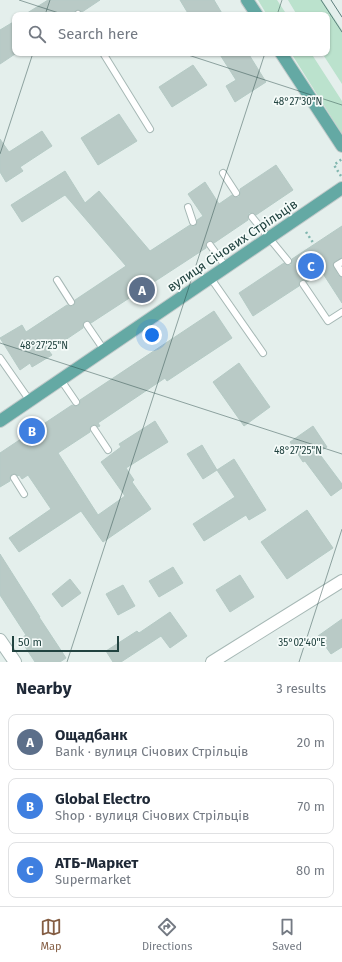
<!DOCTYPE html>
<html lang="en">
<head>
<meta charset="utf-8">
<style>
  :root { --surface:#fff; --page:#f2f2f3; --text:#1f2937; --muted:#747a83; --line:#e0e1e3; --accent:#845d43 }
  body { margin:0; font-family:"Fira Sans",sans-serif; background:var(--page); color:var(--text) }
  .scale { position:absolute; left:12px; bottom:10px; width:107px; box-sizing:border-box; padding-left:4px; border:2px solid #214340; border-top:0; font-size:11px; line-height:14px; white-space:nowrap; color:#214340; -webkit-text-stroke:3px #f5fbf9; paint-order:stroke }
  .you { position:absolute; left:152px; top:335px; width:14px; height:14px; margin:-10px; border:3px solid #fff; border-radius:50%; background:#1a73e8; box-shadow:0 0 0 6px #1a73e833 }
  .badge { display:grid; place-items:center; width:26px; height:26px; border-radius:50%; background:var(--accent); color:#fff; font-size:13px; font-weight:700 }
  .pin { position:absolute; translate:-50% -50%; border:2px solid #fff; box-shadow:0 1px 4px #0006 }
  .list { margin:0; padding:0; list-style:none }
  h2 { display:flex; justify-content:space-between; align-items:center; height:52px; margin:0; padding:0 16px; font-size:17px }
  h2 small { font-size:13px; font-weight:400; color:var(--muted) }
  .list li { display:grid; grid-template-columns:26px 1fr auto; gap:12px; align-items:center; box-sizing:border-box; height:56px; margin:0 8px 8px; padding:0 8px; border:1px solid var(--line); border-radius:8px }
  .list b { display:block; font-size:15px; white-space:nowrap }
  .list p { margin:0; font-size:13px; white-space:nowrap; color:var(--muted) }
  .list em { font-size:13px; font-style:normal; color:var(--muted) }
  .icon { flex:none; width:22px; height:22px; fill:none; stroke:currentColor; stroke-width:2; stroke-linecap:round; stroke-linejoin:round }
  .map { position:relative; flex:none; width:342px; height:662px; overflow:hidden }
  .search { position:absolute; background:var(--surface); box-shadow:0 1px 3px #0004; left:12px; right:12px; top:12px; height:44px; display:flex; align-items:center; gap:10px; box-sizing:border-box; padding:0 14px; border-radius:8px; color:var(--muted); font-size:15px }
  .sheet { height:244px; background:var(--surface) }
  nav { display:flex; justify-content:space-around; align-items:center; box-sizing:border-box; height:56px; border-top:1px solid var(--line); background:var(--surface); font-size:11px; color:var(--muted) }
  nav a { display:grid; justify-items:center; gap:2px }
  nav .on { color:var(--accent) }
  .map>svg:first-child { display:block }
</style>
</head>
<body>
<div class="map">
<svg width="342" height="662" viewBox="0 0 342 662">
  <rect width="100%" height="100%" fill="#e4efec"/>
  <path fill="#bbe2cd" d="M 258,0 L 277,0 L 287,15 L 267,15 Z
    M 288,0 L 322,0 L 342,30 L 342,84 L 322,53 L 327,53 L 327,15 L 297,15 Z
    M 291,53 L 311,53 L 342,101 L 342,134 Z"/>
  <path fill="#b9cac6" stroke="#b5cac5" d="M 48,0 L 100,0 L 82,12 L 80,10 L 76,10 L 74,12 L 74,15 L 24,15 Z
    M 180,0 L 214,0 L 223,15 L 189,15 Z
    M 15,21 L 15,54 L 0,64 L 0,30 Z
    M 219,53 L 248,53 L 266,82 L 235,102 L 226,86 L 236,80 Z
    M 193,65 L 207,85 L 172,107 L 159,87 Z
    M 119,114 L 137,141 L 98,165 L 81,138 Z
    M 42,131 L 52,146 L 20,167 L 23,171 L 6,182 L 0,172 L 0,139 L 9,152 Z
    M 276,165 L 293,190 L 256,215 L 253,213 L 249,213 L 248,216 L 248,220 L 214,243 L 211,241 L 208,241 L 206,244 L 206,248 L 91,323 L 89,321 L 85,321 L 83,323 L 83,328 L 49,351 L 52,355 L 32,367 L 30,363 L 20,370 L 0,338 L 22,325 L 26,332 L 67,305 L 69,306 L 73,306 L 75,304 L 75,300 L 126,266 L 65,195 L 22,222 L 11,205 L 65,171 L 85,203 L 99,191 L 150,251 L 190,225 L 192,226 L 195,226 L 197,223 L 197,220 L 203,216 L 188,194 L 205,182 L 219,204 L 232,195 L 236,197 L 239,197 L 240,193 L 240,189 Z
    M 342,226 L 342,258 L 335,261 L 333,265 L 338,275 L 342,277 L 342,303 L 322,272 L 307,282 L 305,280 L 301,280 L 299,282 L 299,286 L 253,316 L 239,293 L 284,263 L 287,265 L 291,265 L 292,262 L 292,259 Z
    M 214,311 L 232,338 L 167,381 L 165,378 L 98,423 L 100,426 L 98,427 L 96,425 L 92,425 L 90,427 L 90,432 L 58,453 L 98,515 L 125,496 L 101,462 L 121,447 L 119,444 L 155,421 L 168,442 L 126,468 L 134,480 L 132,482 L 151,509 L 103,542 L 81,511 L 19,552 L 9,538 L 51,509 L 28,475 L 22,479 L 19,475 L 18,476 L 16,474 L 12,474 L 10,476 L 10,481 L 0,487 L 0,453 L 72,405 L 74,406 L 78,406 L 80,404 L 80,400 Z
    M 239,363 L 270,407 L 244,426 L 213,382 Z
    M 313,426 L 327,447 L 318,452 L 342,484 L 342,488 L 331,496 L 305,461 L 303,462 L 290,442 Z
    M 202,445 L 217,470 L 203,479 L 187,454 Z
    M 234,459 L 266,510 L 249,520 L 246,515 L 204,541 L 193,524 L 235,497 L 217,470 Z
    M 307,510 L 333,548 L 287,579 L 261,542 Z
    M 0,554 L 40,617 L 39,617 L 66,658 L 60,662 L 35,662 L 20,639 L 26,635 L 0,595 Z
    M 173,567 L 183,583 L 159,597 L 149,581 Z
    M 240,575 L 254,597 L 230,612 L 216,590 Z
    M 70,579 L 81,593 L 62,607 L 52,594 Z
    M 123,585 L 135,606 L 118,615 L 106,594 Z
    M 170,612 L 187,636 L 170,648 L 161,636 L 121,662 L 113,662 L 106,651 L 137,631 L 139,633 Z
    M 342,619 L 342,647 L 331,654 L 318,636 Z"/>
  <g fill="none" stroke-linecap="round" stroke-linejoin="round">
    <g stroke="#a6b8b5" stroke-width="8">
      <path id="service" d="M 78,14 L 79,15
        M 103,53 L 150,129
        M 223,173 L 236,193
        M 188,207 L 193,222
        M 252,217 L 288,261
        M 210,245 L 226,267
        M 342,262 L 337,265 L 342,273
        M 210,277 L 263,353
        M 57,280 L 71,302
        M 303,284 L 328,321 L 342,312
        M 87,325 L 104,350
        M 0,358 L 30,401
        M 61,380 L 76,402
        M 94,429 L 108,450
        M 14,478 L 24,494"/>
    </g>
    <g stroke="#a6b8b5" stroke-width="14">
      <path id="minor" d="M 0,640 L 15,662
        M 212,662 L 342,581"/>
    </g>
    <g stroke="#c1caca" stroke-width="14">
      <path id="primary" d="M 247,0 L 257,15
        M 281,53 L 342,146
        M 0,421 L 342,188"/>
    </g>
    <path stroke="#81b6af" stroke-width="2.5" stroke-dasharray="2 3" stroke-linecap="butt" d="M 341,176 L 334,165 L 342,159
      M 306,232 L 314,244"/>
    <use href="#service" stroke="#fff" stroke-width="6"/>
    <use href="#minor" stroke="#fff" stroke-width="12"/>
    <use href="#primary" stroke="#64a9a4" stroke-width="12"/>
    <path stroke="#5c7e7c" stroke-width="1" d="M 321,0 L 342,32
      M 331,0 L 342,17"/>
  </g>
  <path fill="none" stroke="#214340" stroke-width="1" stroke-opacity="0.45" d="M 19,0 L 65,15M 45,15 L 50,0M 277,15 L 282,0M 182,53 L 342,105M 0,154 L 33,53M 0,343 L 342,454M 67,662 L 265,53M 299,662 L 342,529"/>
  <g text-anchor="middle" stroke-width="3.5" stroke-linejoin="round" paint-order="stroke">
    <g font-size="13" fill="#214340" stroke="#f5fbf9">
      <text transform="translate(232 245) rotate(-34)" y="5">вулиця Січових Стрільців</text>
    </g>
  </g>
  <g font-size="10" text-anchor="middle" fill="#214340" stroke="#f5fbf9" stroke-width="3.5" stroke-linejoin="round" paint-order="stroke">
    <text x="298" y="105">48°27'30"N</text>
    <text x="44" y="349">48°27'25"N</text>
    <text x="298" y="454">48°27'25"N</text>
    <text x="302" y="646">35°02'40"E</text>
  </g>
</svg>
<div class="scale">50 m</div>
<div class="you"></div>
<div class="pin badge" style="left:142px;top:290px;background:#5c6f8a">A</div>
<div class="pin badge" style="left:32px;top:431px;background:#3f7fe0">B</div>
<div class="pin badge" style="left:311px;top:266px;background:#3f7fe0">C</div>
<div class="search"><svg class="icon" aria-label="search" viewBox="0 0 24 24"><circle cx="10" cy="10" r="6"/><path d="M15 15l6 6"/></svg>Search here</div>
</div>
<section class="sheet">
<h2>Nearby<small>3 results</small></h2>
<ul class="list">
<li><span class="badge" style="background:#5c6f8a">A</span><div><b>Ощадбанк</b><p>Bank · вулиця Січових Стрільців</p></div><em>20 m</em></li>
<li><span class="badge" style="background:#3f7fe0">B</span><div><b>Global Electro</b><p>Shop · вулиця Січових Стрільців</p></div><em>70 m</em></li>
<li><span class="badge" style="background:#3f7fe0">C</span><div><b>АТБ-Маркет</b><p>Supermarket</p></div><em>80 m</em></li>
</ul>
</section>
<nav>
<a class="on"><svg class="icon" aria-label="map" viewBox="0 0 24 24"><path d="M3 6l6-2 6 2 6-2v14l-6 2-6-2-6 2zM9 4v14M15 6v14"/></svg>Map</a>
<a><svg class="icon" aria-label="directions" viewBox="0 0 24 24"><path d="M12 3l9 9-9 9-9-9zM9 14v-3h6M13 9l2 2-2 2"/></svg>Directions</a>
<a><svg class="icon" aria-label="saved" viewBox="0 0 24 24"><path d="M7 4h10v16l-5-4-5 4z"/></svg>Saved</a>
</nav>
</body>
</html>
